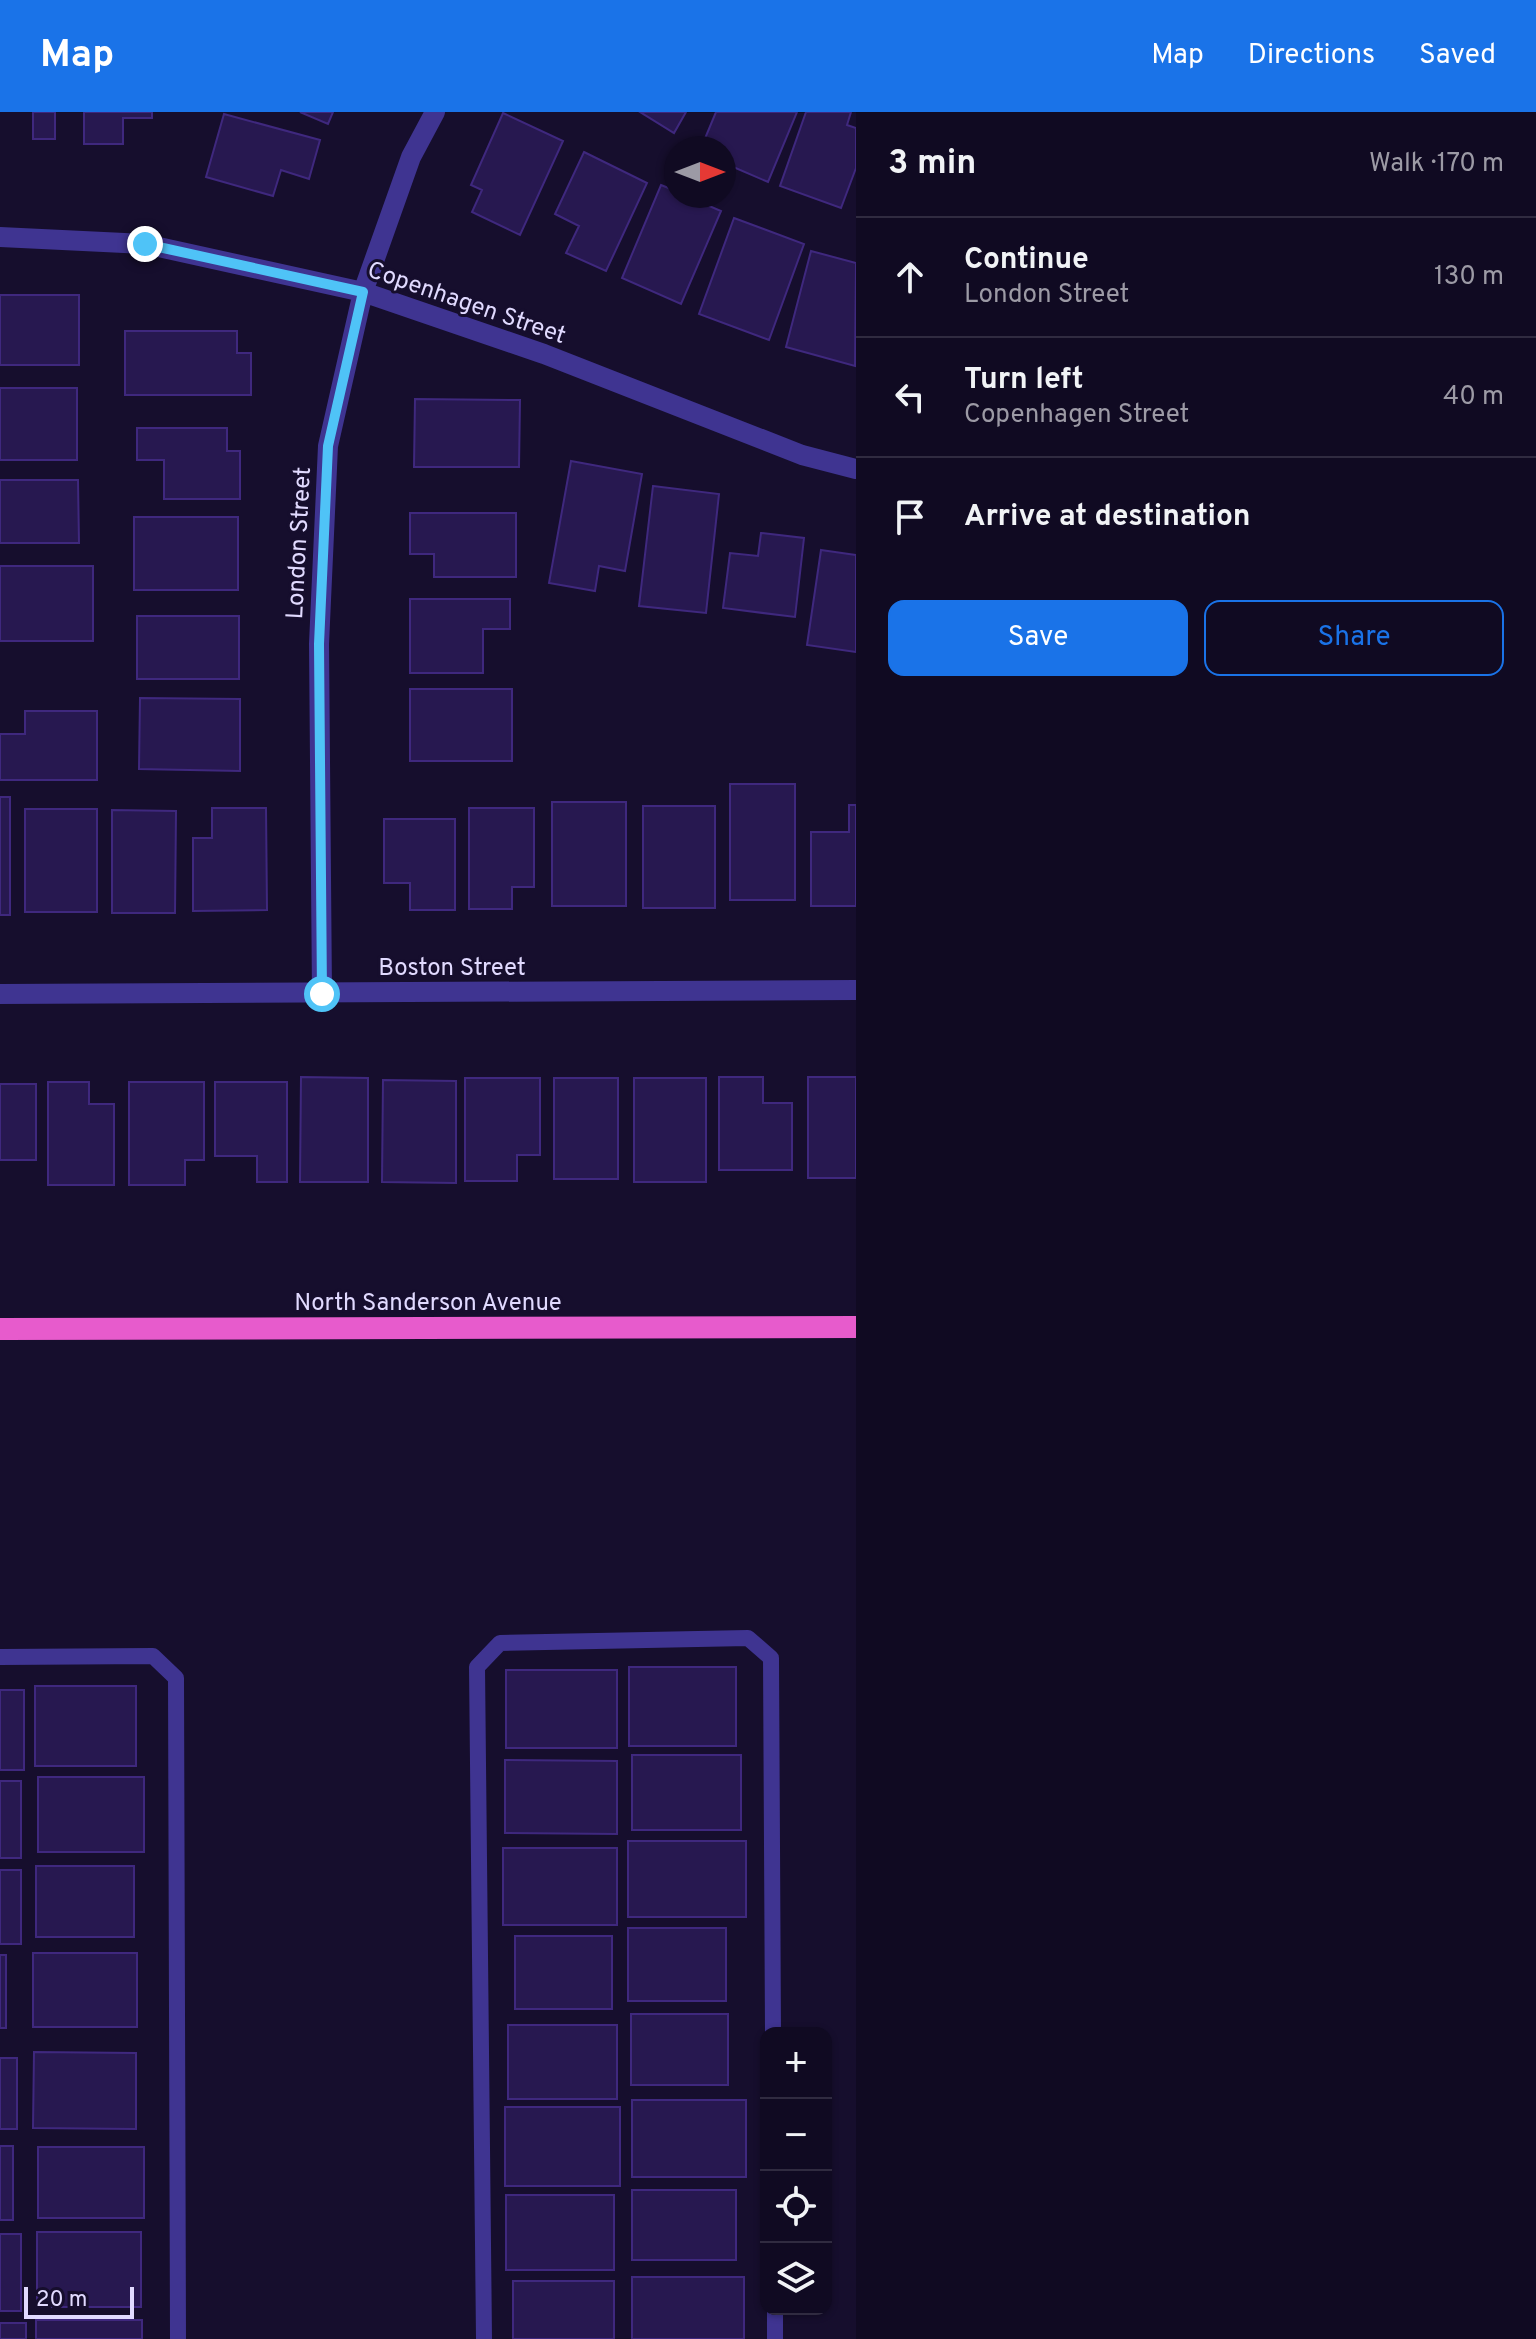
<!DOCTYPE html>
<html lang="en">
<head>
<meta charset="utf-8">
<style>
  :root { --surface:#100a22; --page:#1e182f; --text:#f1f3f6; --muted:#9c9aa5; --line:#302b40; --accent:#1a73e8 }
  body { margin:0; font-family:Overpass,sans-serif; background:var(--page); color:var(--text) }
  .controls { position:absolute; right:24px; bottom:24px; display:grid; overflow:hidden; border-radius:16px; box-shadow:0 2px 6px #0004 }
  .controls button { width:72px; height:72px; display:grid; place-items:center; padding:0; border:0; border-bottom:2px solid var(--line); background:var(--surface); color:var(--text); font:40px sans-serif }
  .compass { position:absolute; left:664px; top:24px; width:72px; height:72px; border-radius:50%; background:var(--surface); box-shadow:0 2px 6px #0004; rotate:90deg }
  .scale { position:absolute; left:24px; bottom:20px; width:110px; box-sizing:border-box; padding-left:8px; border:4px solid #e1daff; border-top:0; font-size:22px; line-height:28px; white-space:nowrap; color:#e1daff; -webkit-text-stroke:6px #160e2d; paint-order:stroke }
  .stop { position:absolute; width:24px; height:24px; margin:-18px; border:6px solid #4fc3f7; border-radius:50%; background:#fff }
  .stop.end { background:#4fc3f7; border-color:#fff; box-shadow:0 2px 8px #0008 }
  .list { margin:0; padding:0; list-style:none }
  h2 { display:flex; justify-content:space-between; align-items:center; height:104px; margin:0; padding:0 32px; font-size:34px }
  h2 small { font-size:26px; font-weight:400; color:var(--muted) }
  .list li { display:grid; grid-template-columns:52px 1fr auto; gap:24px; align-items:center; box-sizing:border-box; height:120px; padding:0 32px; border-top:2px solid var(--line) }
  .list b { display:block; font-size:30px; white-space:nowrap }
  .list p { margin:0; font-size:26px; white-space:nowrap; color:var(--muted) }
  .list em { font-size:26px; font-style:normal; color:var(--muted) }
  .actions { display:flex; gap:16px; padding:24px 32px }
  .actions a { flex:1; padding:18px 0; border:2px solid var(--accent); border-radius:16px; text-align:center; font-size:28px; color:var(--accent) }
  .actions .main { background:var(--accent); color:#fff }
  .icon { flex:none; width:44px; height:44px; fill:none; stroke:currentColor; stroke-width:2; stroke-linecap:round; stroke-linejoin:round }
  .map { position:relative; flex:none; width:856px; height:2227px; overflow:hidden }
  header { display:flex; align-items:center; gap:48px; box-sizing:border-box; height:112px; padding:0 40px; background:var(--accent); color:#fff }
  header strong { font-size:38px }
  nav { display:flex; gap:44px; margin-inline-start:auto; font-size:28px }
  main { display:flex }
  aside { flex:1; background:var(--surface) }
  .map>svg:first-child { display:block }
</style>
</head>
<body>
<header>
<strong>Map</strong>
<nav><a>Map</a><a>Directions</a><a>Saved</a></nav>
</header>
<main>
<div class="map">
<svg width="856" height="2227" viewBox="0 0 856 2227">
  <rect width="100%" height="100%" fill="#160e2d"/>
  <path fill="#271850" stroke="#3f287e" stroke-width="2" d="M 33,0 L 55,0 L 55,27 L 33,27 Z
    M 84,0 L 152,0 L 152,6 L 123,6 L 123,32 L 84,32 Z
    M 300,0 L 333,0 L 328,12 Z
    M 640,0 L 686,0 L 674,21 Z
    M 716,0 L 797,0 L 768,70 L 724,51 L 724,36 L 701,36 Z
    M 806,0 L 851,0 L 847,13 L 856,16 L 856,56 L 841,96 L 780,74 Z
    M 503,1 L 563,29 L 520,123 L 472,100 L 482,78 L 471,73 Z
    M 224,2 L 320,28 L 309,67 L 281,58 L 273,84 L 206,65 Z
    M 584,40 L 647,71 L 606,159 L 566,141 L 579,114 L 555,102 Z
    M 661,73 L 676,79 L 676,84 L 686,84 L 721,99 L 681,192 L 622,166 Z
    M 734,106 L 804,132 L 769,228 L 699,202 Z
    M 811,139 L 856,151 L 855,254 L 786,235 Z
    M 0,183 L 79,183 L 79,253 L 0,253 Z
    M 125,219 L 237,219 L 237,241 L 251,241 L 251,283 L 125,283 Z
    M 0,276 L 77,276 L 77,348 L 0,348 Z
    M 415,287 L 520,288 L 519,355 L 414,355 Z
    M 137,316 L 227,316 L 227,339 L 240,339 L 240,387 L 164,387 L 164,348 L 137,348 Z
    M 571,349 L 642,362 L 625,459 L 599,454 L 595,479 L 549,471 Z
    M 0,368 L 78,368 L 79,431 L 0,431 Z
    M 653,374 L 719,382 L 706,501 L 639,494 Z
    M 410,401 L 516,401 L 516,465 L 434,465 L 434,442 L 410,442 Z
    M 134,405 L 238,405 L 238,478 L 134,478 Z
    M 761,421 L 804,426 L 795,505 L 723,496 L 730,441 L 758,444 Z
    M 821,438 L 856,443 L 856,540 L 807,533 Z
    M 0,454 L 93,454 L 93,529 L 0,529 Z
    M 410,487 L 510,487 L 510,517 L 483,517 L 483,561 L 410,561 Z
    M 137,504 L 239,504 L 239,567 L 137,567 Z
    M 410,577 L 512,577 L 512,649 L 410,649 Z
    M 140,586 L 240,587 L 240,659 L 139,657 Z
    M 25,599 L 97,599 L 97,668 L 0,668 L 0,622 L 25,622 Z
    M 730,672 L 795,672 L 795,788 L 730,788 Z
    M 0,685 L 10,685 L 10,803 L 0,803 Z
    M 552,690 L 626,690 L 626,794 L 552,794 Z
    M 849,693 L 856,693 L 856,794 L 811,794 L 811,720 L 849,720 Z
    M 643,694 L 715,694 L 715,796 L 643,796 Z
    M 212,696 L 266,696 L 267,798 L 193,799 L 193,726 L 212,726 Z
    M 469,696 L 534,696 L 534,775 L 512,775 L 512,797 L 469,797 Z
    M 25,697 L 97,697 L 97,800 L 25,800 Z
    M 112,698 L 176,699 L 175,801 L 112,801 Z
    M 384,707 L 455,707 L 455,798 L 410,798 L 410,771 L 384,771 Z
    M 301,965 L 368,966 L 368,1070 L 300,1070 Z
    M 719,965 L 763,965 L 763,991 L 792,991 L 792,1058 L 719,1058 Z
    M 808,965 L 856,965 L 856,1066 L 808,1066 Z
    M 465,966 L 540,966 L 540,1043 L 517,1043 L 517,1069 L 465,1069 Z
    M 554,966 L 618,966 L 618,1067 L 554,1067 Z
    M 634,966 L 706,966 L 706,1070 L 634,1070 Z
    M 383,968 L 456,969 L 456,1071 L 382,1070 Z
    M 48,970 L 89,970 L 89,992 L 114,992 L 114,1073 L 48,1073 Z
    M 129,970 L 204,970 L 204,1048 L 185,1048 L 185,1073 L 129,1073 Z
    M 215,970 L 287,970 L 287,1070 L 257,1070 L 257,1044 L 215,1044 Z
    M 0,972 L 36,972 L 36,1048 L 0,1048 Z
    M 629,1555 L 736,1555 L 736,1634 L 629,1634 Z
    M 506,1558 L 617,1558 L 617,1636 L 506,1636 Z
    M 35,1574 L 136,1574 L 136,1654 L 35,1654 Z
    M 0,1578 L 24,1578 L 24,1658 L 0,1658 Z
    M 632,1643 L 741,1643 L 741,1718 L 632,1718 Z
    M 505,1648 L 617,1649 L 617,1722 L 505,1721 Z
    M 38,1665 L 144,1665 L 144,1740 L 38,1740 Z
    M 0,1669 L 21,1669 L 21,1746 L 0,1746 Z
    M 628,1729 L 746,1729 L 746,1805 L 628,1805 Z
    M 503,1736 L 617,1736 L 617,1813 L 503,1813 Z
    M 36,1754 L 134,1754 L 134,1825 L 36,1825 Z
    M 0,1758 L 21,1758 L 21,1832 L 0,1832 Z
    M 628,1816 L 726,1816 L 726,1889 L 628,1889 Z
    M 515,1824 L 612,1824 L 612,1897 L 515,1897 Z
    M 33,1841 L 137,1841 L 137,1915 L 33,1915 Z
    M 0,1843 L 6,1843 L 6,1916 L 0,1916 Z
    M 631,1902 L 728,1902 L 728,1973 L 631,1973 Z
    M 508,1913 L 617,1913 L 617,1987 L 508,1987 Z
    M 34,1940 L 136,1941 L 136,2017 L 33,2016 Z
    M 0,1946 L 17,1946 L 17,2017 L 0,2017 Z
    M 632,1988 L 746,1988 L 746,2065 L 632,2065 Z
    M 505,1995 L 620,1995 L 620,2074 L 505,2074 Z
    M 0,2034 L 13,2034 L 13,2108 L 0,2108 Z
    M 38,2035 L 144,2035 L 144,2106 L 38,2106 Z
    M 632,2078 L 736,2078 L 736,2148 L 632,2148 Z
    M 506,2083 L 614,2083 L 614,2158 L 506,2158 Z
    M 37,2120 L 141,2120 L 141,2195 L 37,2195 Z
    M 0,2122 L 21,2122 L 21,2199 L 0,2199 Z
    M 632,2165 L 744,2165 L 744,2227 L 632,2227 Z
    M 513,2169 L 614,2169 L 614,2227 L 513,2227 Z
    M 36,2208 L 142,2208 L 142,2227 L 36,2227 Z
    M 0,2211 L 26,2211 L 26,2227 L 0,2227 Z"/>
  <g fill="none" stroke-linecap="round" stroke-linejoin="round">
    <path stroke="#3f3491" stroke-width="16" d="M 0,1545 L 153,1544 L 176,1566 L 178,2227
      M 775,2197 L 775,2227
      M 484,2227 L 477,1555 L 500,1531 L 748,1526 L 771,1546 L 773,1921"/>
    <path stroke="#3f3491" stroke-width="20" d="M 0,125 L 145,132 L 363,180 L 544,242 L 802,343 L 856,357
      M 0,882 L 856,878
      M 322,882 L 319,532 L 328,334 L 363,180 L 411,45 L 435,0"/>
    <path stroke="#e75bcc" stroke-width="22" d="M 0,1217 L 856,1215"/>
  </g>
  <g fill="none" stroke-linecap="round" stroke-linejoin="round">
    <path stroke="#4fc3f7" stroke-width="10" d="M 145,132 L 363,180 L 328,334 L 319,532 L 322,882"/>
  </g>
  <g text-anchor="middle" stroke-width="6" stroke-linejoin="round" paint-order="stroke">
    <g font-size="24" fill="#e1daff" stroke="#160e2d">
      <text transform="translate(467 190) rotate(19)" y="8">Copenhagen Street</text>
      <text transform="translate(298 431) rotate(-87)" y="8">London Street</text>
      <text x="452" y="863">Boston Street</text>
      <text x="428" y="1198">North Sanderson Avenue</text>
    </g>
  </g>
</svg>
<div class="controls">
<button>+</button>
<button>−</button>
<button><svg class="icon" aria-label="locate" viewBox="0 0 24 24"><circle cx="12" cy="12" r="6"/><path d="M12 2v4M12 18v4M2 12h4M18 12h4"/></svg></button>
<button><svg class="icon" aria-label="layers" viewBox="0 0 24 24"><path d="M12 4l9 5-9 5-9-5zM3 14l9 5 9-5"/></svg></button>
</div>
<svg class="compass" viewBox="-18 -18 36 36"><path d="M0-13l5 13h-10z" fill="#e53935"/><path d="M0 13l5-13h-10z" fill="#9c9aa5"/></svg>
<div class="scale">20 m</div>
<div class="stop" style="left:322px;top:882px"></div>
<div class="stop end" style="left:145px;top:132px"></div>
</div>
<aside>
<h2>3 min<small>Walk · 170 m</small></h2>
<ul class="list">
<li><svg class="icon" aria-label="ahead" viewBox="0 0 24 24"><path d="M12 20V5M6 11l6-6 6 6"/></svg><div><b>Continue</b><p>London Street</p></div><em>130 m</em></li>
<li><svg class="icon" aria-label="left" viewBox="0 0 24 24"><path d="M17 20v-9H6M10 6l-5 5 5 5"/></svg><div><b>Turn left</b><p>Copenhagen Street</p></div><em>40 m</em></li>
<li><svg class="icon" aria-label="arrive" viewBox="0 0 24 24"><path d="M6 21V4h12l-3 4 3 4H6"/></svg><div><b>Arrive at destination</b></div></li>
</ul>
<div class="actions"><a class="main">Save</a><a>Share</a></div>
</aside>
</main>
</body>
</html>
